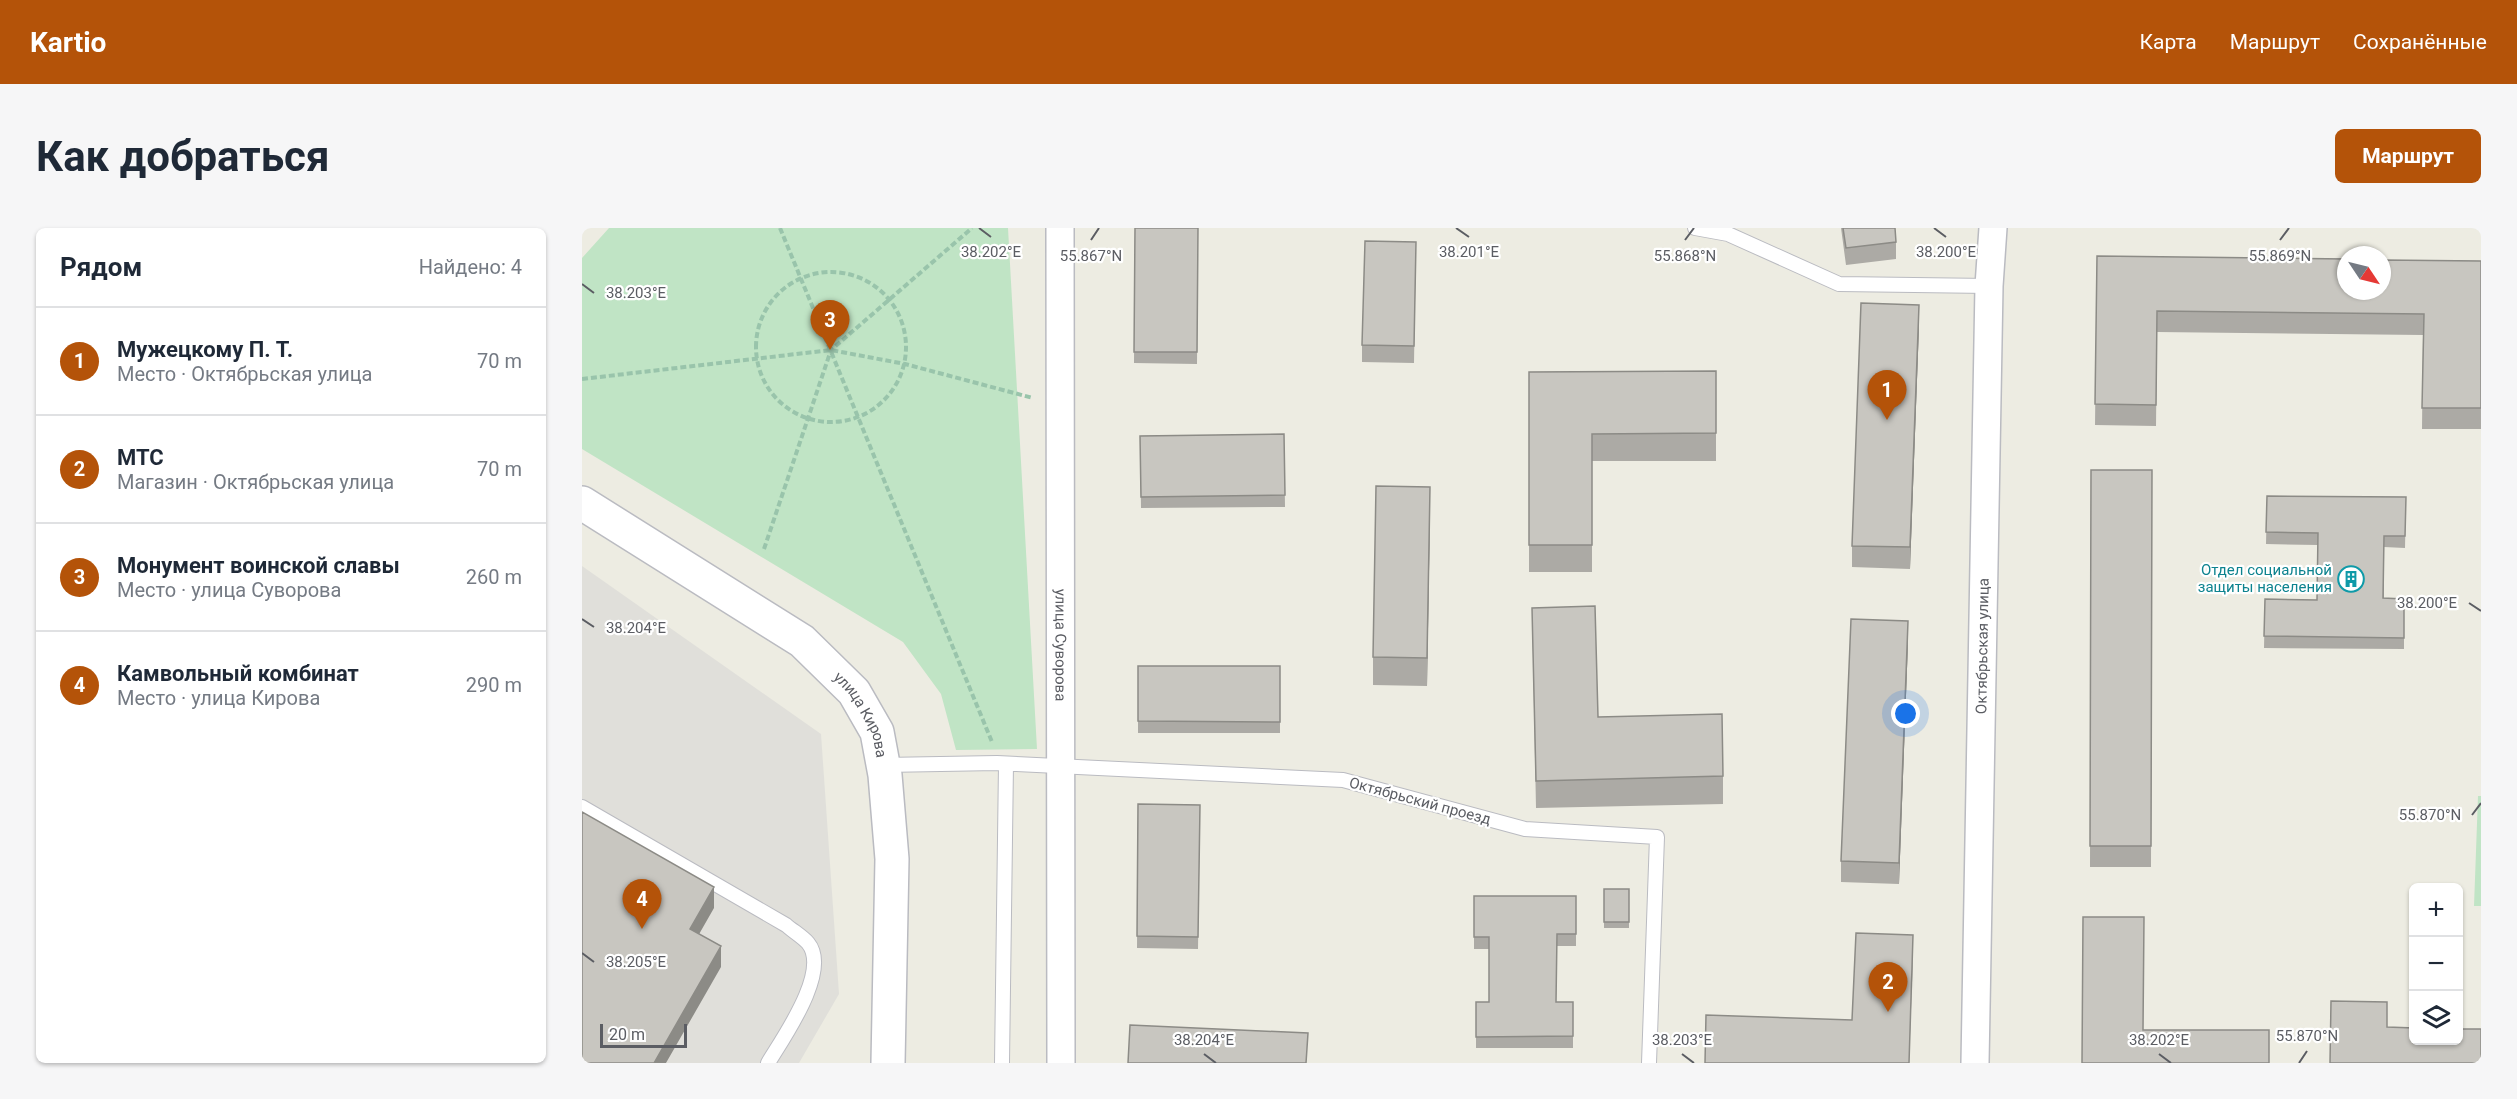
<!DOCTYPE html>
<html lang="ru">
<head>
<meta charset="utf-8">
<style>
  :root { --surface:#fff; --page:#f6f6f7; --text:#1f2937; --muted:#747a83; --line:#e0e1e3; --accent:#b45309 }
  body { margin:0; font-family:Roboto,sans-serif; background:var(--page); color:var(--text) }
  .controls { position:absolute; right:18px; bottom:18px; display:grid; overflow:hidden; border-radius:9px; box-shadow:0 2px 4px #0004 }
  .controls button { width:54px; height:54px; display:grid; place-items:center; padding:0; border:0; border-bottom:2px solid var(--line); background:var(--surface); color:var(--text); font:30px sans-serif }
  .compass { position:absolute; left:1755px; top:18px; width:54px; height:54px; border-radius:50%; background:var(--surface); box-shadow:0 2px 4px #0004; rotate:125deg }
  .scale { position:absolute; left:18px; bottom:15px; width:87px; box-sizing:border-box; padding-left:6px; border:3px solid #5b5d63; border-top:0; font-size:16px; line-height:21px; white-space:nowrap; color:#5b5d63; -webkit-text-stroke:4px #fff; paint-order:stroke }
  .you { position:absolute; left:1324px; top:486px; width:21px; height:21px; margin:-15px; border:4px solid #fff; border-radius:50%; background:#1a73e8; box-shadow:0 0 0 9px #1a73e833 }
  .badge { display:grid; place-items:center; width:39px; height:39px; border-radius:50%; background:var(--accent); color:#fff; font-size:20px; font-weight:700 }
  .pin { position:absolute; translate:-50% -50px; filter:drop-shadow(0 2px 3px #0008) }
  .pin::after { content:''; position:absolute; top:32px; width:21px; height:18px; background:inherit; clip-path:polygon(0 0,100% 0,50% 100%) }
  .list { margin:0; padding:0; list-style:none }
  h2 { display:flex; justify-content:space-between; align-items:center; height:78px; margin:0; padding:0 24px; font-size:26px }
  h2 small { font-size:20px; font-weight:400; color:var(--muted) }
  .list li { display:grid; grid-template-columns:39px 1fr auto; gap:18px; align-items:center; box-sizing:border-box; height:108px; padding:0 24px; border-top:2px solid var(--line) }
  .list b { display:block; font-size:22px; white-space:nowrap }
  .list p { margin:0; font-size:20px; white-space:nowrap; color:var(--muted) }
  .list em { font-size:20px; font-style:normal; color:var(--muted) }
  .icon { flex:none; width:33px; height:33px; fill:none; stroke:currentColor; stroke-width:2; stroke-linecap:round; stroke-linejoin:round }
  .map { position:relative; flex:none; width:1899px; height:835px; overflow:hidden; border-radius:9px }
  header { display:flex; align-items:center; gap:36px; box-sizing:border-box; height:84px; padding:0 30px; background:var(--accent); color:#fff }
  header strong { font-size:28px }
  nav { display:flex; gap:33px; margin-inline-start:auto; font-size:21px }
  .intro { display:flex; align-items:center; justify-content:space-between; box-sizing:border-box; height:144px; padding:0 36px }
  h1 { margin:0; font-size:42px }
  .button { padding:15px 27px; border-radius:9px; background:var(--accent); color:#fff; font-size:21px; font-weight:700 }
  main { display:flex; gap:36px; padding:0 36px }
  aside { flex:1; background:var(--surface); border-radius:9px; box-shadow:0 2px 4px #0004 }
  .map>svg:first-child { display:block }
</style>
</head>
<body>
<header>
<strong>Kartio</strong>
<nav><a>Карта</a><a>Маршрут</a><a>Сохранённые</a></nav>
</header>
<div class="intro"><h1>Как добраться</h1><a class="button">Маршрут</a></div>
<main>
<aside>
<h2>Рядом<small>Найдено: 4</small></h2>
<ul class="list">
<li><span class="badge">1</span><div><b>Мужецкому П. Т.</b><p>Место · Октябрьская улица</p></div><em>70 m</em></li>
<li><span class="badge">2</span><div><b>МТС</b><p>Магазин · Октябрьская улица</p></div><em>70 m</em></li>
<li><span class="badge">3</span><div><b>Монумент воинской славы</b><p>Место · улица Суворова</p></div><em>260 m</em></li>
<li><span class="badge">4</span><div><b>Камвольный комбинат</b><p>Место · улица Кирова</p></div><em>290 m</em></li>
</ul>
</aside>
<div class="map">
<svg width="1899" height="835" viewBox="0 0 1899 835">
  <rect width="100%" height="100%" fill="#edece2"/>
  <path fill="#e0dfda" d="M 0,338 L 239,506 L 257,766 L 217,835 L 0,835 Z"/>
  <path fill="#c0e4c5" d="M 27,0 L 426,0 L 455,521 L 374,522 L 359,466 L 321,414 L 0,221 L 0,30 Z
    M 1896,568 L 1899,568 L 1899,678 L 1892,678 Z"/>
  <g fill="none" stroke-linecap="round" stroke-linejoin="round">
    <g stroke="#babbc1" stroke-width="16">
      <path id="service" d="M 1113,0 L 1146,6 L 1257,56 L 1407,58
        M 302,537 L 415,535 L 761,552 L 943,601 L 1075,609 L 1067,835
        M 0,579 L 204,697 C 211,703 221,709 226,715 C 249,743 201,810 186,835
        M 420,835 L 424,536"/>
    </g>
    <g stroke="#babbc1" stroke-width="30">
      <g id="minor">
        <path id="s1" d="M 478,0 L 479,835"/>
        <path id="s2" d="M 1393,835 L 1407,58 L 1411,0"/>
      </g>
    </g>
    <g stroke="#babbc1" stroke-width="36">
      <g id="tertiary">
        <path id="s3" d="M 0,275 L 220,413 L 272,464 L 295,504 L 303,547 L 310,631 L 306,835"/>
      </g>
    </g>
    <path stroke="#99c4ab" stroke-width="4" stroke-dasharray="6 3" stroke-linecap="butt" d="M 198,0 L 410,514
      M174 119a75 75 0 1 1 150 0a75 75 0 1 1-150 0Z
      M 0,151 L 249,122 L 323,136 L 451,170
      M 182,321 L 249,122 L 390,0"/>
    <use href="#service" stroke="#fff" stroke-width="14"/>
    <use href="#minor" stroke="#fff" stroke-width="27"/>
    <use href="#tertiary" stroke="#fff" stroke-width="33"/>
  </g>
  <path fill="#acaaa5" d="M 553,0 L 616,0 L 615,136 L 552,135 Z
    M 1259,0 L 1313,0 L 1314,14 L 1314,31 L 1264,37 Z
    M 834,14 L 832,135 L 780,134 L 780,117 Z
    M 1515,28 L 1899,33 L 1899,201 L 1840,201 L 1841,107 L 1575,104 L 1574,198 L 1513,197 Z
    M 1337,98 L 1328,341 L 1270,339 L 1270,318 Z
    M 1134,143 L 1134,233 L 1010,233 L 1010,344 L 947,344 L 947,144 Z
    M 702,206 L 703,279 L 559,280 L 558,208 Z
    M 1509,242 L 1570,242 L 1569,639 L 1508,639 Z
    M 1685,268 L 1824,269 L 1823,320 L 1802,319 L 1802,370 L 1822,371 L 1822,421 L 1682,420 L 1683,371 L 1735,372 L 1736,317 L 1684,316 Z
    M 848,286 L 845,458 L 791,457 L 791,429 Z
    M 950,380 L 1016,489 L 1141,548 L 1141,576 L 954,580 Z
    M 1326,414 L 1317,656 L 1259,654 L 1259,633 Z
    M 556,438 L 698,438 L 698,505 L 556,505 Z
    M 556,576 L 618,577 L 616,721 L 555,720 Z
    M 1022,661 L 1047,661 L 1047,700 L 1022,700 Z
    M 892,668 L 994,668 L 994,718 L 975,718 L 974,774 L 991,774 L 991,820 L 894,820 L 894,774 L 907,774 L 907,721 L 892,721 Z"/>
  <path fill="#8c8b86" d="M 1337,77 L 1337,98 L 1328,341 L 1328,319 Z
    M 848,259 L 848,286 L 845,458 L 845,430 Z
    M 1326,393 L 1326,414 L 1317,656 L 1317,635 Z
    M 132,659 L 132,680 L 108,722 L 108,701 Z
    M 1331,707 L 1331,728 L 1327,835 Z
    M 139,718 L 139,739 L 84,835 L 72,835 Z"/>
  <path fill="#c8c6c0" stroke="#8c8b86" stroke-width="1.5" d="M 553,0 L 616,0 L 615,124 L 552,124 Z
    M 1261,0 L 1313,0 L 1314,14 L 1264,20 Z
    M 783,13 L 834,14 L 832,118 L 780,117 Z
    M 1515,28 L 1764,31 L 1764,63 L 1800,63 L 1800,32 L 1899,33 L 1899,180 L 1840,180 L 1842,86 L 1575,83 L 1574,177 L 1513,176 Z
    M 1279,75 L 1337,77 L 1328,319 L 1270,318 Z
    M 1134,143 L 1134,205 L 1010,206 L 1010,317 L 947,317 L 947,144 Z
    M 702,206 L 703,267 L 559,269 L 558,208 Z
    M 1509,242 L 1570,242 L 1569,618 L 1508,618 Z
    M 794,258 L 848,259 L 845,430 L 791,429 Z
    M 1685,268 L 1824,269 L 1823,308 L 1802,308 L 1801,370 L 1822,371 L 1822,410 L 1682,408 L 1683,371 L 1735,372 L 1736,305 L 1684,304 Z
    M 1013,378 L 1016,489 L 1140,486 L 1141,548 L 954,553 L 950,380 Z
    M 1269,391 L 1326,393 L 1317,635 L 1259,633 Z
    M 556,438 L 698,438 L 698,494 L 556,493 Z
    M 556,576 L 618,577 L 616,709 L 555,708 Z
    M 0,584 L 132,659 L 108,701 L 139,718 L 72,835 L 0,835 Z
    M 1022,661 L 1047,661 L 1047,694 L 1022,694 Z
    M 892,668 L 994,668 L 994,706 L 975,706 L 974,774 L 991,774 L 991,808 L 894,809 L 894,774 L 907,774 L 907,709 L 892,709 Z
    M 1501,689 L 1562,689 L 1561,802 L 1687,802 L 1687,835 L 1500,835 Z
    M 1274,705 L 1331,707 L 1327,835 L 1123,835 L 1124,787 L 1270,792 Z
    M 1749,773 L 1805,774 L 1805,799 L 1832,800 L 1832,813 L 1876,813 L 1876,801 L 1899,801 L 1899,835 L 1748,835 Z
    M 548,797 L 726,805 L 724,835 L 546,835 Z"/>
  <path fill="none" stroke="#5b5d63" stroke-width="2" d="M 397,0 L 409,9M 874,0 L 887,9M 1352,0 L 1364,9M 509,12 L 517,0M 1103,12 L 1112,0M 1698,12 L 1707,0M 0,56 L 12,65M 1887,375 L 1899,383M 0,391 L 12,399M 1890,587 L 1899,575M 0,725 L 12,734M 622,826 L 634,835M 1100,826 L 1112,835M 1577,826 L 1589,835M 1717,835 L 1725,823"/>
  <defs>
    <g id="building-ring" transform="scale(1.35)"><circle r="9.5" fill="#fff" stroke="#0f9aa8" stroke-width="1.5"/><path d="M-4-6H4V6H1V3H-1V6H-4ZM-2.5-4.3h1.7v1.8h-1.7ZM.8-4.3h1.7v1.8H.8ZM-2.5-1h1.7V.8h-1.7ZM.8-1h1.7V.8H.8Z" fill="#0f9aa8"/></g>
  </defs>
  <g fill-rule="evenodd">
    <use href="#building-ring" x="1769" y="351"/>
  </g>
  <g text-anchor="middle" stroke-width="4.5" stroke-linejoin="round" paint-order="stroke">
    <g font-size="15" fill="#0d838f" stroke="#fff" text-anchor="end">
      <text x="1750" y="347">Отдел социальной<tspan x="1750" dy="17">защиты населения</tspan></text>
    </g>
    <g font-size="15" fill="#5b5d63" stroke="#fff">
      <text dy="5" stroke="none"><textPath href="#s2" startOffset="417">Октябрьская улица</textPath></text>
      <text dy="5" stroke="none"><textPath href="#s1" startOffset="417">улица Суворова</textPath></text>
      <text dy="5" stroke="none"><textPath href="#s3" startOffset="356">улица Кирова</textPath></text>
      <text transform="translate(838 573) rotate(15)" y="5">Октябрьский проезд</text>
    </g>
  </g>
  <g font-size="15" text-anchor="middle" fill="#5b5d63" stroke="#fff" stroke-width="4.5" stroke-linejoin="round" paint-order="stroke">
    <text x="409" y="29">38.202°E</text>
    <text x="887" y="29">38.201°E</text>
    <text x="1364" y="29">38.200°E</text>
    <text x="509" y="33">55.867°N</text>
    <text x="1103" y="33">55.868°N</text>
    <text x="1698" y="33">55.869°N</text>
    <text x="54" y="70">38.203°E</text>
    <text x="1845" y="380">38.200°E</text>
    <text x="54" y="405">38.204°E</text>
    <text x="1848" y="592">55.870°N</text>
    <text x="54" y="739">38.205°E</text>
    <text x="1725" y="813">55.870°N</text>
    <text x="622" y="817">38.204°E</text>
    <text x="1100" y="817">38.203°E</text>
    <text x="1577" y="817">38.202°E</text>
  </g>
</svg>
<div class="controls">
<button>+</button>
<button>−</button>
<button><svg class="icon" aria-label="layers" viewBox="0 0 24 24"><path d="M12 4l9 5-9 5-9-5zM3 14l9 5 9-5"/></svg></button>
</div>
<svg class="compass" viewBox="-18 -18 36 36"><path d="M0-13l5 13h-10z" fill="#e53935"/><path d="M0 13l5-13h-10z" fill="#747a83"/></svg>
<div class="scale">20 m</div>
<div class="you"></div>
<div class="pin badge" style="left:1305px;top:192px">1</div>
<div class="pin badge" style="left:1306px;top:784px">2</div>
<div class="pin badge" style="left:248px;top:122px">3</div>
<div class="pin badge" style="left:60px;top:701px">4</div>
</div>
</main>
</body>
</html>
